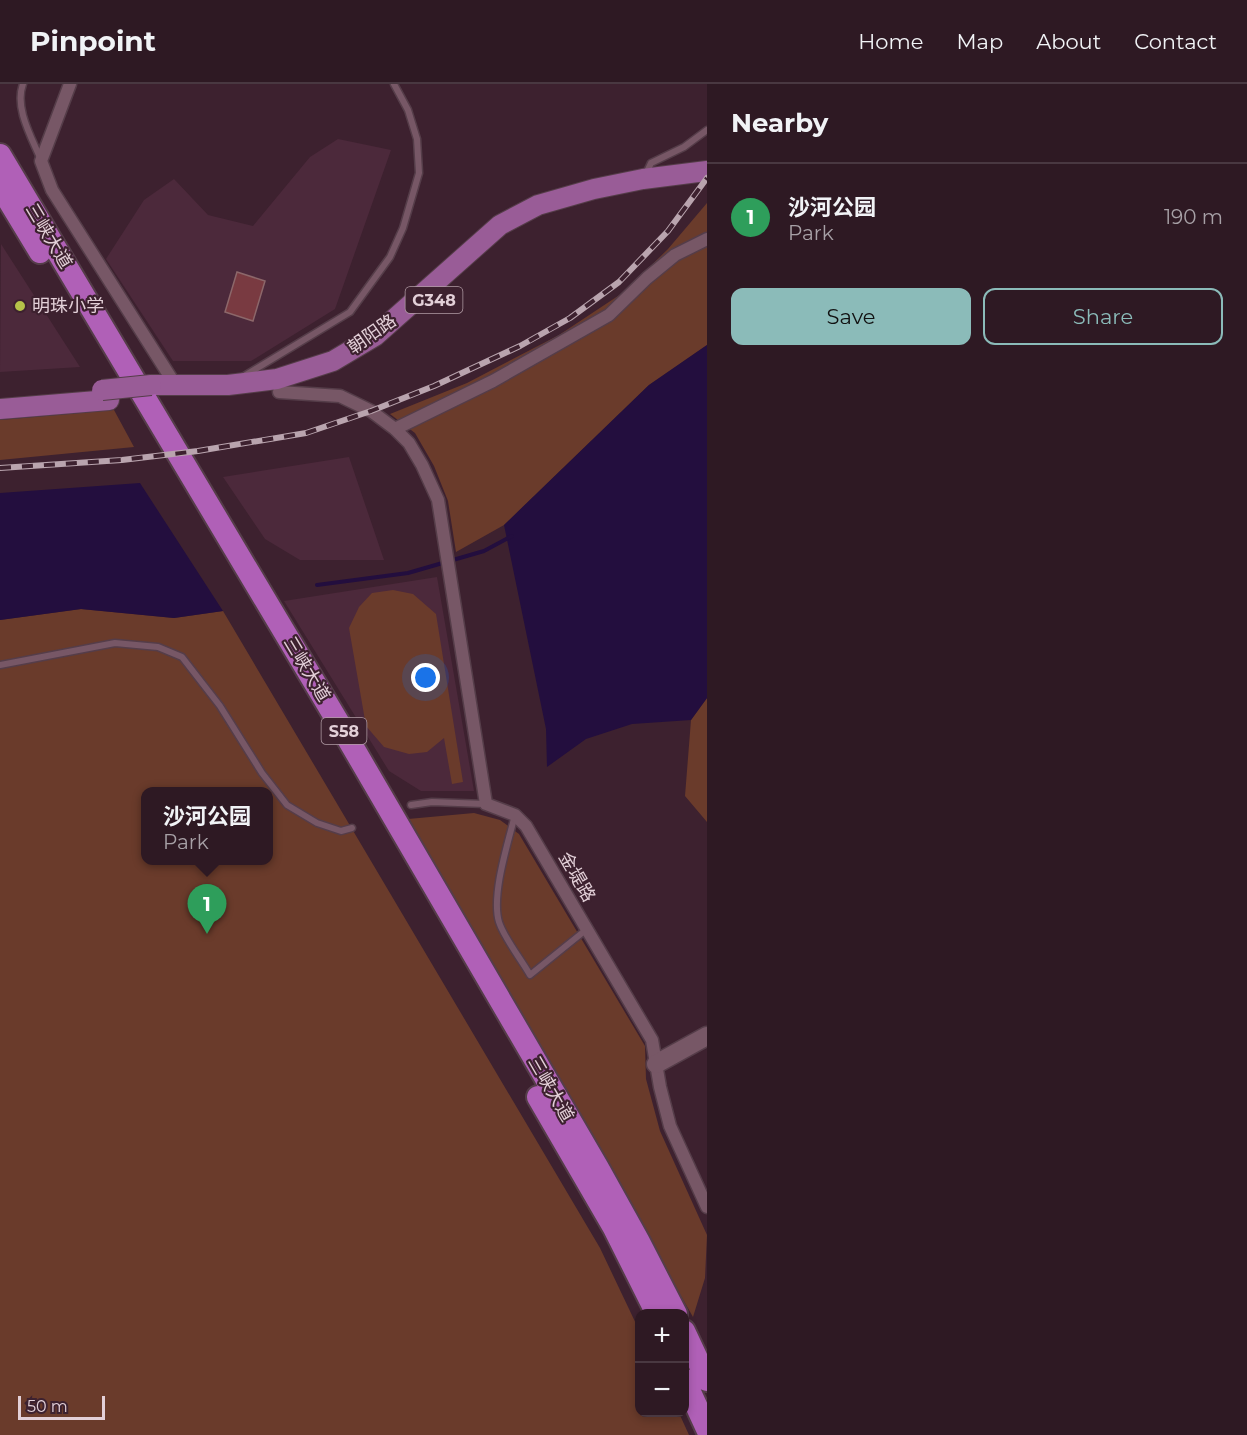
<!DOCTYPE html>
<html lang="en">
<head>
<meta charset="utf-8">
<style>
  :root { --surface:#2e1923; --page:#36222b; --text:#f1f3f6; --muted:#a7a0a6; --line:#493841; --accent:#8bbbb9 }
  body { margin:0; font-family:Montserrat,"Noto Sans SC",sans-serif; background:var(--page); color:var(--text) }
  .controls { position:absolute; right:18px; bottom:18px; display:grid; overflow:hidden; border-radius:12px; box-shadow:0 3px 9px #0003 }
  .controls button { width:54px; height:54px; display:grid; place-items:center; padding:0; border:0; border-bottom:2px solid var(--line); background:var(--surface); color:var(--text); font:30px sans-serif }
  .scale { position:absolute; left:18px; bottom:15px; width:87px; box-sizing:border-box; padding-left:6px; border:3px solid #e3d0d8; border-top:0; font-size:16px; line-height:21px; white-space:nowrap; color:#e3d0d8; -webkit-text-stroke:4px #3d212f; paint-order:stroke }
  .you { position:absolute; left:426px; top:594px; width:21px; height:21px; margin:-15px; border:4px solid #fff; border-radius:50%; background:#1a73e8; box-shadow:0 0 0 9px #1a73e833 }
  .badge { display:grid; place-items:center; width:39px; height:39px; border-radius:50%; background:var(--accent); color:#fff; font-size:20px; font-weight:700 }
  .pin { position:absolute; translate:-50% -50px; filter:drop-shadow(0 2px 3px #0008) }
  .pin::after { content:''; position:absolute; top:32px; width:21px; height:18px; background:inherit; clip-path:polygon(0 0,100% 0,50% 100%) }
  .popup { position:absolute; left:141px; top:703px; width:132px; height:78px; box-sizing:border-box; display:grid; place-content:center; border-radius:12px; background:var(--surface); filter:drop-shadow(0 2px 4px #0005); font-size:20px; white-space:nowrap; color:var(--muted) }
  .popup b { font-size:22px; color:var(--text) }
  .popup::after { content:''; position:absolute; left:50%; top:100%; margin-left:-12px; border:12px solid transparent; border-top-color:var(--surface) }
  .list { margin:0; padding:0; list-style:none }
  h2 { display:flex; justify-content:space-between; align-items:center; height:78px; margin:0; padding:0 24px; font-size:26px }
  h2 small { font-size:20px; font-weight:400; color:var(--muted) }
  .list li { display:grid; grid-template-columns:39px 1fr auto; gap:18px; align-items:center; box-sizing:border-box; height:108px; padding:0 24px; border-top:2px solid var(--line) }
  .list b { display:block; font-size:22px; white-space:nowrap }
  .list p { margin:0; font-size:20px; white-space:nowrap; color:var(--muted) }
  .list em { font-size:20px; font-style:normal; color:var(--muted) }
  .actions { display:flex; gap:12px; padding:18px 24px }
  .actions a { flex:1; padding:14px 0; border:2px solid var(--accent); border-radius:12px; text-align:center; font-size:21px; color:var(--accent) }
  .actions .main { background:var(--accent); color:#111 }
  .map { position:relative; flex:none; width:707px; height:1351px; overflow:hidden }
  header { display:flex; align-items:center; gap:36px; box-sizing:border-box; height:84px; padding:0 30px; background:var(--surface); border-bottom:2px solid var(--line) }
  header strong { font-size:28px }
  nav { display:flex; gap:33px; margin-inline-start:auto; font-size:21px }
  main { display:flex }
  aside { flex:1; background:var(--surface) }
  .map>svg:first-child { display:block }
</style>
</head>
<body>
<header>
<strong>Pinpoint</strong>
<nav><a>Home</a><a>Map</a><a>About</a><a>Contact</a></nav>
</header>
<main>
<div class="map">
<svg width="707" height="1351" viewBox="0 0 707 1351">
  <rect width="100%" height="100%" fill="#3d212f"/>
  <path fill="#4c293b" d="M 338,55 L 391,66 L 335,225 L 251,277 L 173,277 L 106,175 L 144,116 L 174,95 L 208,131 L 253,142 L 310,73 Z
    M 1,160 L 80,283 L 0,288 Z
    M 349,373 L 384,476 L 300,476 L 265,455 L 223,393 Z
    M 437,493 L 474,707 L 421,707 L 389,687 L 284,517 Z"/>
  <path fill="#6a3b2b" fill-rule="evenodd" d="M 707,119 L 707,261 L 649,301 L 504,441 L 456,468 L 448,417 L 434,382 L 415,349 L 390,330 L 467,299 L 559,251 L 624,208 L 668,165 Z
    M 114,326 L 134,363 L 0,376 L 0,336 Z
    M 393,506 L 413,510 L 436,530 L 463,698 L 452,700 L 444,654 L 427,668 L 409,670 L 384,663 L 366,642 L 349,544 L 359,523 L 372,509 Z
    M 81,525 L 174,534 L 223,527 L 600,1164 L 639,1246 L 640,1328 L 679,1329 L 689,1351 L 0,1351 L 0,536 ZM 146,708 L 268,708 L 268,776 L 146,776 Z
    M 707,614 L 707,738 L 685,712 L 691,636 Z
    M 474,729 L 500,736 L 519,750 L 645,962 L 646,995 L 660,1047 L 707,1151 L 705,1194 L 693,1233 L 408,735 Z"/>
  <path fill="#230e3e" d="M 707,261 L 707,614 L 691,636 L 632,640 L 586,655 L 547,683 L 546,645 L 504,441 L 649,301 Z
    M 140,399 L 223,527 L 174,534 L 81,525 L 0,536 L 0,409 Z"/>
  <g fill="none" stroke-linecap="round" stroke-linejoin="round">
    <path stroke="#230e3e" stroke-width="4" d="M 317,501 L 408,489 L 484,467 L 512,452"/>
  </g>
  <path fill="#793a41" stroke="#8c676a" stroke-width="1.5" d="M 237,188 L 265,197 L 253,237 L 225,228 Z"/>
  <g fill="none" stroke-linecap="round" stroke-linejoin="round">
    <g stroke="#553d49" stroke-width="9">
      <path id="lane" d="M 23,0 C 14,24 32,54 41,76
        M 645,92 L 651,79 L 684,63 L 707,46
        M 244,292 L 350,228 L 390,173 L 403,144 L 419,89 L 417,55 L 408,26 L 394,0
        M 0,581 L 115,559 L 158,563 L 182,573 L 220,622 L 262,689 L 287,721 L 317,739 L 341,747 L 352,744
        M 411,721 L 432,718 L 485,720
        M 515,731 C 508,759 491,811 499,838 C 504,854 521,875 530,891 L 587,845"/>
    </g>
    <g stroke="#553d49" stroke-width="15">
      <path id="street" d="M 70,0 L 41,77 L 52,106 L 176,302
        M 279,308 L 340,312 L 371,327 L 395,345 L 409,359 L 422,381 L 438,416 L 486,720 L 515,731 L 526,742 L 652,956 L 660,1003 L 670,1042 L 707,1123
        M 395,345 L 493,297 L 609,231 L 647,194 L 675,171 L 707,155"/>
    </g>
    <g stroke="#553d49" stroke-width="21">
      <path id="secondary" d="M 656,980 L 707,952"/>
    </g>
    <g stroke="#553d49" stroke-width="22">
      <path id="primary" d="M 151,301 L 228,301 L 277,295 L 333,277 L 375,252 L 500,141 L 538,121 L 594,105 L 643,95 L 707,87
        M 0,325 L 109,316"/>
    </g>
    <g stroke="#553d49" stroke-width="26">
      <path id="highway" d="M 0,71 L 344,648 L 598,1084 L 638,1156 L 676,1230
        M 0,102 L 40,168
        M 538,1013 L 614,1144 L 657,1230
        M 684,1247 L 707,1296
        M 684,1295 L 707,1345"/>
    </g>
    <use href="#lane" stroke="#775766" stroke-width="6"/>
    <use href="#street" stroke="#775766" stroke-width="12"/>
    <use href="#secondary" stroke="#775766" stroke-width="18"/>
    <use href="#primary" stroke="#995c97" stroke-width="20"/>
    <use href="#highway" stroke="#b060b7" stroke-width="22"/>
    <g stroke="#b9a4ae" stroke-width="6">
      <path id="rail" d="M 0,384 L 122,376 L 198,367 L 306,349 L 371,327 L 434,302 L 520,262 L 570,234 L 619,198 L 668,147 L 707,94"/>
    </g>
    <use href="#rail" stroke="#3d212f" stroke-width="4" stroke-dasharray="11" stroke-linecap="butt"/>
    <g stroke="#553d49" stroke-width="22" stroke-linecap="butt">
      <path id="primary-bridge" d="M 102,306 L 151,301"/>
    </g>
    <use href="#primary-bridge" stroke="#995c97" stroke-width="20"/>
  </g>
  <circle fill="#b5c249" stroke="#3d212f" stroke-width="2" cx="20" cy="222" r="6"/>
  <g text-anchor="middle" stroke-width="4.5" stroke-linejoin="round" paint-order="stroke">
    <g fill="#3d212f" stroke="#b19ca5" stroke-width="1.5">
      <rect x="405.5" y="203" width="57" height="26" rx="4.5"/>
      <rect x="321.5" y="634" width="45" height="26" rx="4.5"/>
    </g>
    <g font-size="16" font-weight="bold" fill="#e3d0d8">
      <text x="434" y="222">G348</text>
      <text x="344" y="653">S58</text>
    </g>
    <g font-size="18" fill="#e3d0d8" stroke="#3d212f">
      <text transform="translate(49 152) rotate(59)" y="6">三峡大道</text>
      <text transform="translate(372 250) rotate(-35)" y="6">朝阳路</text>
      <text transform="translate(307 585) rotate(59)" y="6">三峡大道</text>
      <text transform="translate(577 793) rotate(60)" y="6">金堤路</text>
      <text transform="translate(551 1005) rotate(60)" y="6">三峡大道</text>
    </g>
    <g font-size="18" fill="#e3d0d8" stroke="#3d212f" text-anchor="start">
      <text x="32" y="228">明珠小学</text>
    </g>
  </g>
</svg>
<div class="controls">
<button>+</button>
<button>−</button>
</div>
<div class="scale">50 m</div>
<div class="you"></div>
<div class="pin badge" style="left:207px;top:850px;background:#2e9e5b">1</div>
<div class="popup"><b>沙河公园</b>Park</div>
</div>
<aside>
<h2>Nearby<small></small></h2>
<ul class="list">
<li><span class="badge" style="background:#2e9e5b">1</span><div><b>沙河公园</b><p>Park</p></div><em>190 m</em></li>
</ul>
<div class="actions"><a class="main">Save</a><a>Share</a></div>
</aside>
</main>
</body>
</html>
